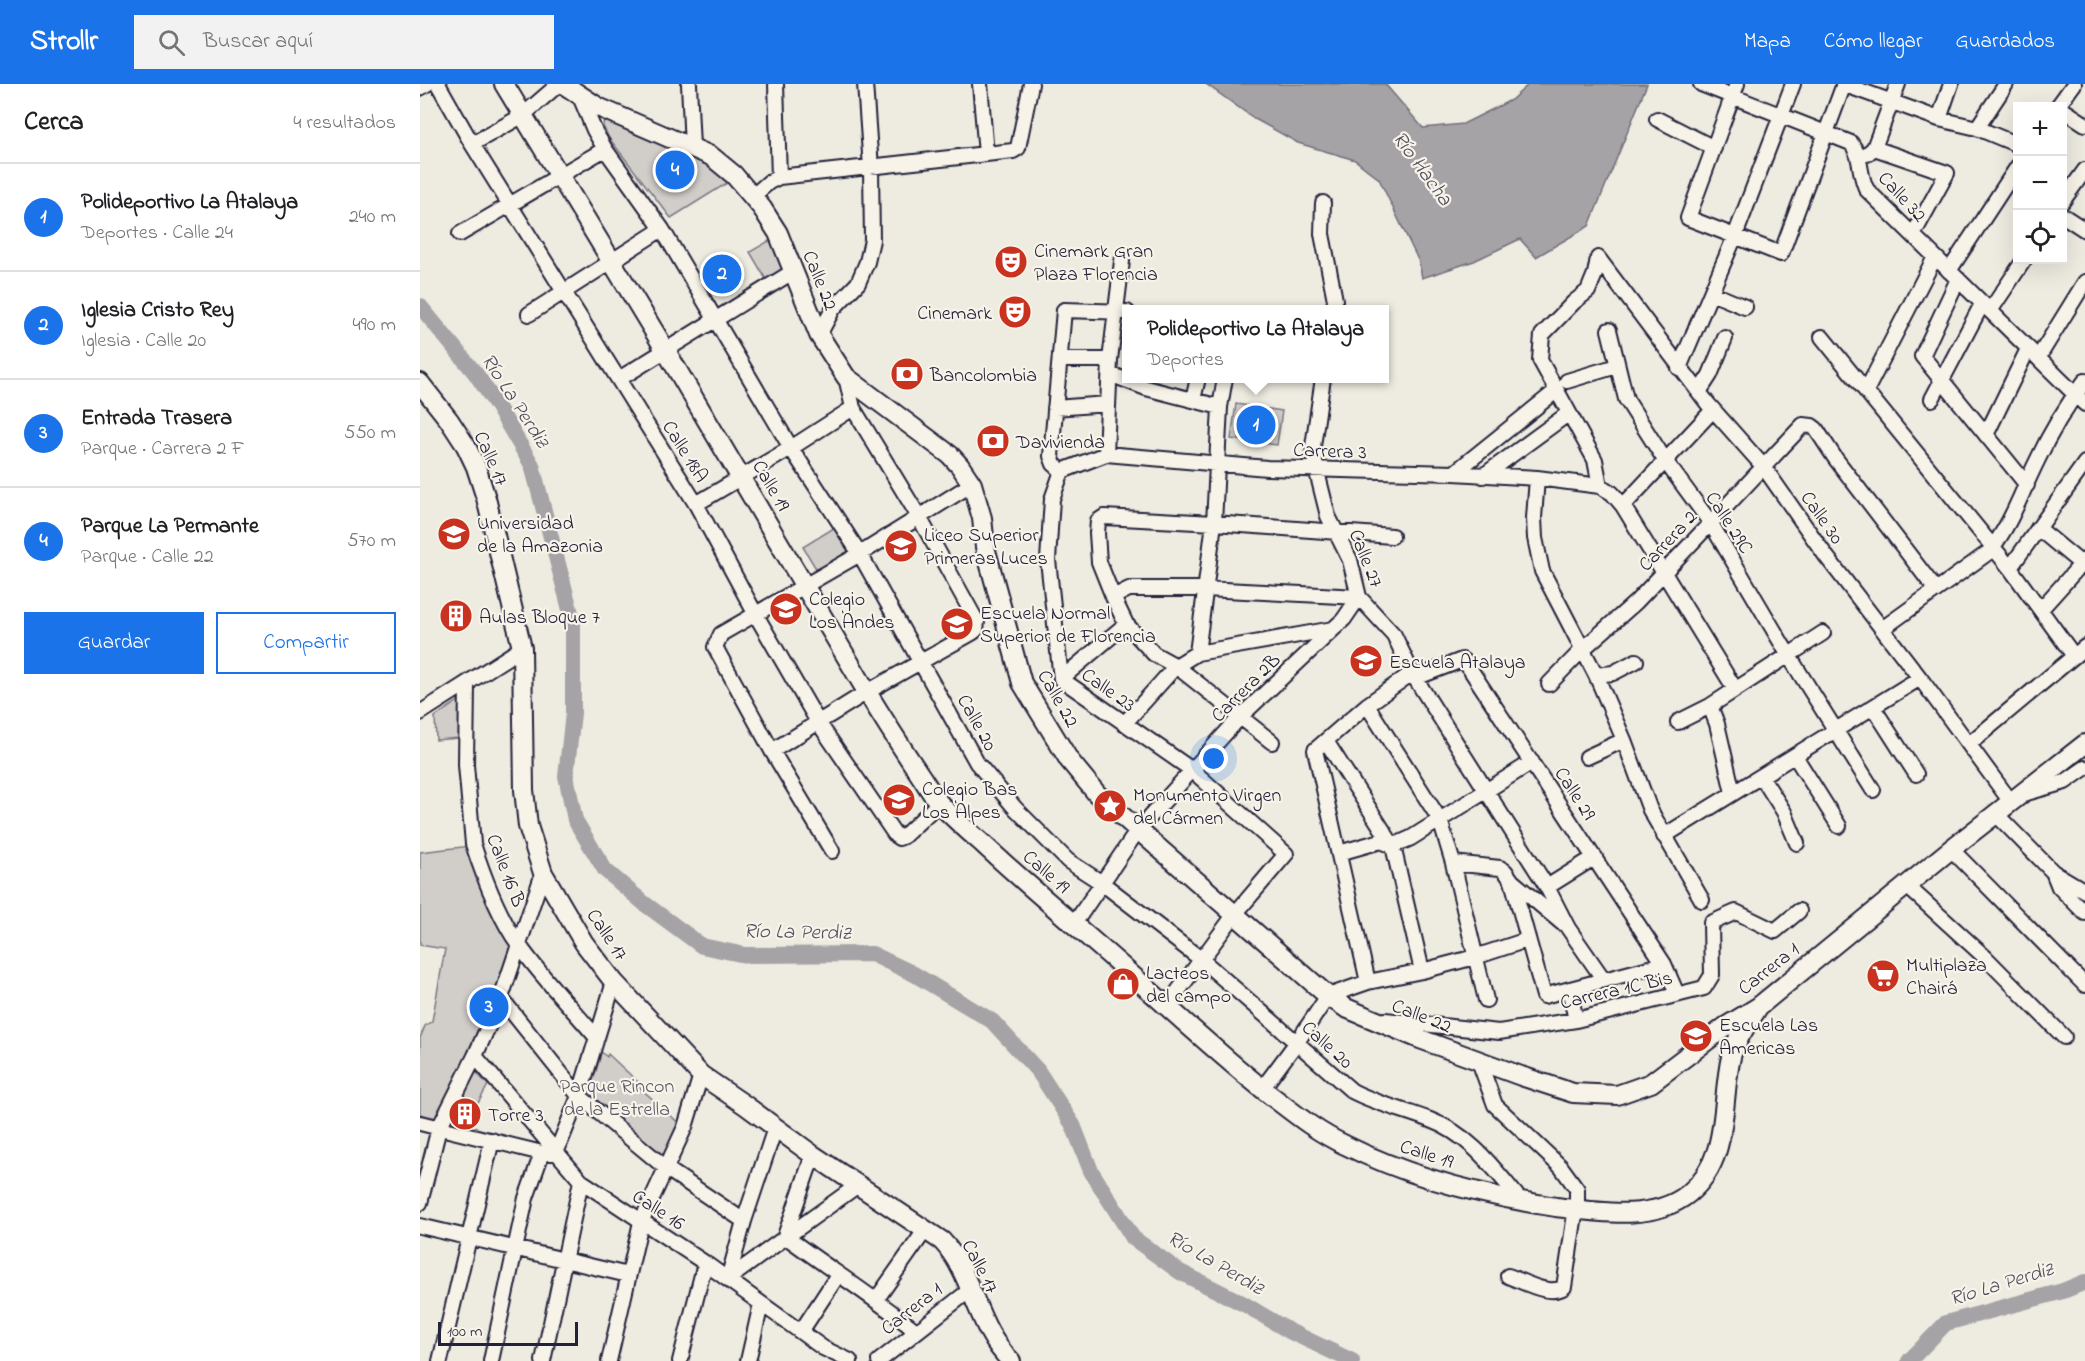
<!DOCTYPE html>
<html lang="es">
<head>
<meta charset="utf-8">
<style>
  :root { --surface:#fff; --page:#f2f2f2; --text:#202124; --muted:#757577; --line:#e0e0e0; --accent:#1a73e8 }
  body { margin:0; font-family:"Indie Flower",sans-serif; background:var(--page); color:var(--text) }
  .controls { position:absolute; right:18px; top:18px; display:grid; overflow:hidden; border-radius:0px; box-shadow:0 6px 24px #0002 }
  .controls button { width:54px; height:54px; display:grid; place-items:center; padding:0; border:0; border-bottom:2px solid var(--line); background:var(--surface); color:var(--text); font:30px sans-serif }
  .scale { position:absolute; left:18px; bottom:15px; width:140px; box-sizing:border-box; padding-left:6px; border:3px solid #22223b; border-top:0; font-size:16px; line-height:21px; white-space:nowrap; color:#22223b; -webkit-text-stroke:4px #f7f3e8; paint-order:stroke }
  .you { position:absolute; left:794px; top:675px; width:21px; height:21px; margin:-15px; border:4px solid #fff; border-radius:50%; background:#1a73e8; box-shadow:0 0 0 9px #1a73e833 }
  .badge { display:grid; place-items:center; width:39px; height:39px; border-radius:50%; background:var(--accent); color:#fff; font-size:20px; font-weight:700 }
  .pin { position:absolute; translate:-50% -50%; border:3px solid #fff; box-shadow:0 2px 6px #0006 }
  .popup { position:absolute; left:702px; top:221px; width:267px; height:78px; box-sizing:border-box; display:grid; place-content:center; border-radius:0px; background:var(--surface); filter:drop-shadow(0 2px 4px #0005); font-size:20px; white-space:nowrap; color:var(--muted) }
  .popup b { font-size:22px; color:var(--text) }
  .popup::after { content:''; position:absolute; left:50%; top:100%; margin-left:-12px; border:12px solid transparent; border-top-color:var(--surface) }
  .list { margin:0; padding:0; list-style:none }
  h2 { display:flex; justify-content:space-between; align-items:center; height:78px; margin:0; padding:0 24px; font-size:26px }
  h2 small { font-size:20px; font-weight:400; color:var(--muted) }
  .list li { display:grid; grid-template-columns:39px 1fr auto; gap:18px; align-items:center; box-sizing:border-box; height:108px; padding:0 24px; border-top:2px solid var(--line) }
  .list b { display:block; font-size:22px; white-space:nowrap }
  .list p { margin:0; font-size:20px; white-space:nowrap; color:var(--muted) }
  .list em { font-size:20px; font-style:normal; color:var(--muted) }
  .actions { display:flex; gap:12px; padding:18px 24px }
  .actions a { flex:1; padding:14px 0; border:2px solid var(--accent); border-radius:0px; text-align:center; font-size:21px; color:var(--accent) }
  .actions .main { background:var(--accent); color:#fff }
  .icon { flex:none; width:33px; height:33px; fill:none; stroke:currentColor; stroke-width:2; stroke-linecap:round; stroke-linejoin:round }
  .map { position:relative; flex:none; width:1665px; height:1277px; overflow:hidden }
  header { display:flex; align-items:center; gap:36px; box-sizing:border-box; height:84px; padding:0 30px; background:var(--accent); color:#fff }
  header strong { font-size:28px }
  nav { display:flex; gap:33px; margin-inline-start:auto; font-size:21px }
  .search { width:420px; height:54px; background:var(--page); display:flex; align-items:center; gap:15px; box-sizing:border-box; padding:0 21px; border-radius:0px; color:var(--muted); font-size:22px }
  main { display:flex }
  aside { flex:1; background:var(--surface) }
  .map>svg:first-child { display:block }
</style>
</head>
<body>
<header>
<strong>Strollr</strong>
<div class="search"><svg class="icon" aria-label="search" viewBox="0 0 24 24"><circle cx="10" cy="10" r="6"/><path d="M15 15l6 6"/></svg>Buscar aquí</div>
<nav><a>Mapa</a><a>Cómo llegar</a><a>Guardados</a></nav>
</header>
<main>
<aside>
<h2>Cerca<small>4 resultados</small></h2>
<ul class="list">
<li><span class="badge">1</span><div><b>Polideportivo La Atalaya</b><p>Deportes · Calle 24</p></div><em>240 m</em></li>
<li><span class="badge">2</span><div><b>Iglesia Cristo Rey</b><p>Iglesia · Calle 20</p></div><em>490 m</em></li>
<li><span class="badge">3</span><div><b>Entrada Trasera</b><p>Parque · Carrera 2 F</p></div><em>550 m</em></li>
<li><span class="badge">4</span><div><b>Parque La Permante</b><p>Parque · Calle 22</p></div><em>570 m</em></li>
</ul>
<div class="actions"><a class="main">Guardar</a><a>Compartir</a></div>
</aside>
<div class="map">
<svg width="1665" height="1277" viewBox="0 0 1665 1277">
  <rect width="100%" height="100%" fill="#eeebe1"/>
  <filter id="ink" filterUnits="userSpaceOnUse"><feTurbulence type="fractalNoise" baseFrequency=".0167" numOctaves="2"/><feDisplacementMap in="SourceGraphic" scale="12" xChannelSelector="R" yChannelSelector="G"/><feConvolveMatrix kernelMatrix="1 2 1 2 8 2 1 2 1" color-interpolation-filters="sRGB"/></filter>
  <g filter="url(#ink)">
    <path fill="#d1cdc9" stroke="#7a7882" stroke-width="1.5" d="M 184,33 L 257,64 L 312,96 L 251,134 L 189,54 L 183,42 Z
      M 354,154 L 370,183 L 347,197 L 330,168 Z
      M 816,320 L 862,327 L 857,361 L 811,355 Z
      M 417,442 L 432,467 L 398,488 L 383,463 Z
      M 41,615 L 39,654 L 16,656 L 15,633 Z
      M 51,762 L 95,862 L 77,913 L 21,1035 L 0,1030 L 0,954 L 5,942 L 12,937 L 25,865 L 0,861 L 0,768 Z
      M 178,965 L 187,973 L 188,970 L 219,999 L 217,1001 L 263,1043 L 245,1079 L 164,1009 L 165,1004 L 170,1006 L 180,974 L 176,970 Z
      M 53,985 L 68,1001 L 58,1019 L 39,1012 Z"/>
    <path fill="#a6a3a6" stroke="#716f7b" stroke-width="1.5" d="M 786,0 L 965,0 L 1003,44 L 1043,40 L 1091,16 L 1109,0 L 1227,0 L 1169,142 L 1116,173 L 1100,155 L 1054,177 L 1002,194 L 999,178 L 959,95 L 935,76 L 878,59 L 835,35 Z"/>
    <g fill="none" stroke-linecap="round" stroke-linejoin="round">
      <path stroke="#a6a3a6" stroke-width="16" d="M 0,222 L 56,290 L 76,320 L 112,381 L 153,537 L 153,629 L 146,692 L 155,736 L 185,786 L 225,820 L 282,862 L 325,871 L 452,870 L 494,890 L 572,937 L 618,987 L 653,1041 L 671,1087 L 713,1154 L 760,1188 L 824,1220 L 869,1247 L 932,1277
        M 1489,1277 L 1526,1239 L 1643,1207 L 1665,1198"/>
      <g stroke="#22223b" stroke-width="18">
        <path id="minor" d="M 18,0 L 52,60 L 276,420 L 336,531 L 398,638 L 476,752 L 479,754 L 484,752 L 519,719
          M 269,0 L 272,63
          M 356,0 L 359,93
          M 560,0 L 566,70
          M 1281,0 L 1431,59 C 1443,74 1438,90 1447,106 L 1665,320
          M 1317,0 L 1268,134 L 1361,170 L 1424,0
          M 1423,0 L 1519,35 L 1557,44 L 1598,61
          M 0,4 L 7,0
          M 159,10 L 174,46 L 185,65 L 242,145 L 371,364 L 440,470 L 557,679 L 595,724 L 648,777 L 682,799 L 782,876 L 932,1007 C 957,1020 984,1026 1010,1036 C 1051,1051 1075,1086 1102,1118
          M 1638,22 L 1654,0
          M 1642,25 L 1665,40
          M 1237,35 L 1294,64
          M 1519,35 L 1531,0
          M 1557,44 L 1586,0
          M 52,60 L 102,32 L 139,0
          M 1454,64 L 1527,89 L 1493,151
          M 1447,70 L 1454,64 L 1478,0
          M 333,112 L 349,98 L 359,93 L 593,67 L 598,64 L 611,0
          M 1642,118 L 1665,86
          M 903,119 L 902,150 L 915,216 L 914,226
          M 1642,131 L 1665,146
          M 40,150 L 185,65
          M 1178,174 L 1288,320 L 1343,382 L 1406,472 L 1500,594 L 1591,718
          M 1178,174 L 1175,190 L 1168,207 L 1154,218 L 1122,251 L 1120,276 L 1175,376 L 1180,402
          M 1529,187 L 1598,82
          M 1538,195 L 1502,272 L 1607,401
          M 1291,209 L 1325,223
          M 1570,227 L 1604,176
          M 109,230 L 242,145
          M 1189,246 L 1206,315 L 1246,378 L 1290,438 L 1369,572 L 1453,706
          M 399,251 L 413,225 L 438,199 L 447,178 L 452,156 L 451,84 L 445,0
          M 1402,253 L 1590,484 L 1654,572
          M 1618,274 L 1665,198
          M 640,276 L 690,276
          M 1259,284 L 1315,152 L 1373,0
          M 690,290 L 726,304 L 800,323
          M 903,294 L 893,362 L 896,384 L 908,432 L 930,476 L 939,513 L 974,551 L 992,589 L 1127,803 L 1148,844 L 1184,896
          M 199,295 L 374,187
          M 1147,297 L 1197,282
          M 1446,307 L 1515,173
          M 1279,308 L 1290,291 L 1305,254
          M 1512,315 L 1562,220
          M 773,316 L 778,294
          M 635,324 L 687,320
          M 1566,351 L 1608,265
          M 686,370 L 690,276 L 702,177
          M 642,387 L 686,370 L 847,384 L 1034,389 L 1117,394 L 1180,402 L 1192,409 L 1203,422 L 1315,605
          M 642,387 L 632,415 L 628,476 L 641,595 L 772,686 L 866,770 L 815,830 L 747,922
          M 642,387 L 634,380 L 631,372 L 644,226 L 707,228
          M 1034,389 L 1136,307
          M 1063,392 L 1149,329
          M 1117,394 L 1114,434 L 1115,454 L 1122,487 L 1176,591 L 1204,656 L 1230,726 L 1282,816
          M 276,420 L 371,364 L 433,324
          M 1203,422 L 1293,326
          M 1618,444 L 1665,483
          M 1590,484 L 1665,379
          M 693,513 L 709,505 L 785,505 L 939,513
          M 1621,525 L 1665,476
          M 1462,545 L 1569,468 C 1592,439 1601,409 1617,377 C 1630,349 1647,321 1665,297
          M 777,569 L 794,439 L 800,323 L 805,294
          M 1176,591 L 1193,589 L 1216,577
          M 995,594 L 1042,576 L 1046,579 L 1244,880 L 1257,910
          M 641,595 L 706,540
          M 1129,600 L 1163,565 L 1216,518 L 1383,341 L 1392,342 L 1396,345 L 1415,374 L 1516,506
          M 47,601 L 46,681 L 53,760 C 64,794 78,832 99,861 C 122,894 151,923 177,954
          M 947,621 L 1020,736 L 1033,779 L 1066,916
          M 1290,622 L 1297,640 L 1313,709
          M 1453,623 L 1496,690
          M 0,629 L 102,564
          M 1258,638 L 1290,622 L 1403,549
          M 704,640 L 756,582 L 777,569 L 913,545
          M 906,657 L 973,762 L 1002,887
          M 852,658 L 756,582 L 734,570 L 706,540 L 693,513 L 679,478 L 677,449 L 678,437 L 684,433 L 794,439 L 972,452
          M 1549,660 L 1665,563
          M 352,667 L 447,608 L 552,549 L 556,546 L 557,538 L 499,433 L 433,324 L 426,293
          M 1375,672 L 1419,742
          M 1167,673 L 1204,656
          M 1341,692 L 1364,728 L 1377,759
          M 1603,710 L 1645,698 L 1665,684
          M 1576,730 L 1633,788 L 1639,803 L 1665,829
          M 1244,752 L 1500,594
          M 1531,765 L 1665,901
          M 412,767 L 352,667 L 295,563 L 301,550 L 440,470 L 552,400
          M 919,769 L 961,757 L 973,762 L 991,754 L 1112,678
          M 1033,779 L 1080,784 L 1085,787 L 1092,797 L 1142,839
          M 1633,788 L 1665,807
          M 1092,797 L 1124,912 L 1244,880
          M 1487,802 L 1566,874 L 1644,953
          M 1127,803 L 1175,773
          M 654,840 L 718,746 L 821,632 L 924,535 L 939,513
          M 948,898 L 895,666 L 947,621 L 992,589
          M 1149,905 L 1156,936
          M 81,914 L 159,1012 L 247,1085 L 324,1137
          M 965,936 L 1079,948 L 1156,936 L 1284,904 L 1292,891 L 1291,839 L 1316,828 L 1355,847 L 1379,827
          M 55,972 L 161,1097 L 285,1179 L 403,1264 L 430,1277
          M 1059,977 L 1075,1021 L 1141,1083 L 1157,1105 L 1157,1117 L 1144,1203 C 1129,1213 1103,1197 1088,1192
          M 842,1005 L 877,958 L 908,912 L 948,898 L 1002,887 L 1055,873 L 1107,856
          M 0,1039 L 122,1069 L 136,1069 L 159,1012 L 194,898
          M 393,1071 L 365,1152 C 408,1184 454,1213 496,1247
          M 0,1119 L 19,1044 L 55,972 L 81,914 L 123,789
          M 0,1142 L 208,1191
          M 308,1195 L 438,1101
          M 308,1195 L 324,1137 L 355,1044
          M 456,1216 L 506,1145
          M 382,1246 L 418,1191
          M 20,1277 L 72,1056
          M 71,1277 L 106,1114 L 122,1069
          M 123,1277 L 161,1097
          M 189,1277 L 221,1138 L 265,1043 L 281,991
          M 260,1277 L 285,1179
          M 328,1277 L 341,1220
          M 459,1277 L 550,1206"/>
      </g>
      <g stroke="#22223b" stroke-width="22">
        <path id="major" d="M 84,0 L 246,267 L 447,608 C 464,636 482,664 500,691 C 507,701 513,713 521,721 C 534,735 548,747 562,759 C 611,805 664,848 714,893 C 762,935 808,979 858,1017 C 880,1034 901,1050 925,1061 C 991,1094 1064,1112 1136,1123 C 1177,1128 1233,1138 1268,1110 C 1311,1075 1300,1021 1311,973 C 1315,956 1328,940 1337,925
          M 143,0 L 178,23 L 291,72 L 314,91 L 342,124 L 358,149 L 399,251 L 426,293 L 530,371 L 540,382 L 552,400 L 562,434 L 565,463 L 602,599 L 649,676 L 677,710 L 908,912 L 926,924 L 1000,955 L 1101,992 L 1153,1009 L 1197,1011 L 1231,999 L 1305,943 L 1338,923 L 1531,765 L 1665,660
          M 0,299 L 29,336 L 46,362 L 56,383 L 66,414 L 102,564 L 104,706 L 108,742 L 123,789 L 164,859 L 194,898 L 281,991 L 325,1021 L 393,1071 L 522,1157 C 554,1191 556,1244 591,1277"/>
      </g>
      <use href="#minor" stroke="#f7f3e8" stroke-width="14"/>
      <use href="#major" stroke="#f7f3e8" stroke-width="18"/>
    </g>
  </g>
  <defs>
    <g id="theatre-disc" transform="scale(1.725)"><circle r="9.5" fill="#c8321e" stroke="#f7f3e8"/><path d="M-5-5.5Q0-4 5-5.5V0Q5 5 0 6Q-5 5-5 0ZM-3.3-2.5H-1v1.5H-3.3ZM1-2.5H3.3v1.5H1ZM-2.8 1Q0 5.5 2.8 1Z" fill="#fff"/></g>
    <g id="bank-disc" transform="scale(1.725)"><circle r="9.5" fill="#c8321e" stroke="#f7f3e8"/><path d="M-6-4H6V4H-6ZM0-2.3a2.3 2.3 0 1 0 0 4.6a2.3 2.3 0 1 0 0-4.6Z" fill="#fff"/></g>
    <g id="university-disc" transform="scale(1.725)"><circle r="9.5" fill="#c8321e" stroke="#f7f3e8"/><path d="M0-5L7-2L0 1L-7-2ZM-4 1L0 2.5L4 1V4Q0 6-4 4Z" fill="#fff"/></g>
    <g id="school-disc" transform="scale(1.725)"><circle r="9.5" fill="#c8321e" stroke="#f7f3e8"/><path d="M0-5L7-2L0 1L-7-2ZM-4 1L0 2.5L4 1V4Q0 6-4 4Z" fill="#fff"/></g>
    <g id="building-disc" transform="scale(1.725)"><circle r="9.5" fill="#c8321e" stroke="#f7f3e8"/><path d="M-4-6H4V6H1V3H-1V6H-4ZM-2.5-4.3h1.7v1.8h-1.7ZM.8-4.3h1.7v1.8H.8ZM-2.5-1h1.7V.8h-1.7ZM.8-1h1.7V.8H.8Z" fill="#fff"/></g>
    <g id="sight-disc" transform="scale(1.725)"><circle r="9.5" fill="#c8321e" stroke="#f7f3e8"/><path d="M0-6L1.8-2.2L6-1.7L2.9 1.2L3.7 5.4L0 3.3L-3.7 5.4L-2.9 1.2L-6-1.7L-1.8-2.2Z" fill="#fff"/></g>
    <g id="supermarket-disc" transform="scale(1.725)"><circle r="9.5" fill="#c8321e" stroke="#f7f3e8"/><path d="M-6-5.5h2.5l.6 2H6L4.5 2H-2.5L-4.4-4H-6ZM-1.5 3.2a1.3 1.3 0 1 0 .1 0ZM3 3.2a1.3 1.3 0 1 0 .1 0Z" fill="#fff"/></g>
    <g id="shop-disc" transform="scale(1.725)"><circle r="9.5" fill="#c8321e" stroke="#f7f3e8"/><path d="M-5-2.5h2.3a2.7 3.5 0 0 1 5.4 0H5L5.5 6h-11ZM-1.5-2.5h3a1.5 2.3 0 0 0-3 0Z" fill="#fff"/></g>
  </defs>
  <g fill-rule="evenodd">
    <use href="#theatre-disc" x="591" y="178"/>
    <use href="#theatre-disc" x="595" y="228"/>
    <use href="#bank-disc" x="487" y="290"/>
    <use href="#bank-disc" x="573" y="357"/>
    <use href="#university-disc" x="34" y="450"/>
    <use href="#school-disc" x="481" y="462"/>
    <use href="#school-disc" x="366" y="525"/>
    <use href="#building-disc" x="36" y="532"/>
    <use href="#school-disc" x="537" y="540"/>
    <use href="#school-disc" x="946" y="577"/>
    <use href="#school-disc" x="479" y="716"/>
    <use href="#sight-disc" x="690" y="722"/>
    <use href="#supermarket-disc" x="1463" y="892"/>
    <use href="#shop-disc" x="703" y="900"/>
    <use href="#school-disc" x="1276" y="952"/>
    <use href="#building-disc" x="45" y="1030"/>
  </g>
  <g text-anchor="middle" stroke-width="4.5" stroke-linejoin="round" paint-order="stroke">
    <g font-size="20" fill="#22223b" stroke="#f7f3e8">
      <text transform="translate(1483 112) rotate(47)" y="7">Calle 32</text>
      <text transform="translate(401 196) rotate(68)" y="7">Calle 22</text>
      <text transform="translate(910 366) rotate(2)" y="7">Carrera 3</text>
      <text transform="translate(266 367) rotate(58)" y="7">Calle 18A</text>
      <text transform="translate(72 374) rotate(66)" y="7">Calle 17</text>
      <text transform="translate(352 401) rotate(60)" y="7">Calle 19</text>
      <text transform="translate(1403 433) rotate(55)" y="7">Calle 30</text>
      <text transform="translate(1310 438) rotate(57)" y="7">Calle 29C</text>
      <text transform="translate(1247 456) rotate(-47)" y="7">Carrera 2</text>
      <text transform="translate(947 474) rotate(68)" y="7">Calle 27</text>
      <text transform="translate(825 603) rotate(-45)" y="7">Carrera 2B</text>
      <text transform="translate(689 605) rotate(35)" y="7">Calle 23</text>
      <text transform="translate(639 614) rotate(60)" y="7">Calle 22</text>
      <text transform="translate(558 638) rotate(61)" y="7">Calle 20</text>
      <text transform="translate(1156 709) rotate(57)" y="7">Calle 29</text>
      <text transform="translate(87 786) rotate(69)" y="7">Calle 16 B</text>
      <text transform="translate(627 787) rotate(41)" y="7">Calle 19</text>
      <text transform="translate(188 850) rotate(56)" y="7">Calle 17</text>
      <text transform="translate(1348 884) rotate(-38)" y="7">Carrera 1</text>
      <text transform="translate(1196 905) rotate(-13)" y="7">Carrera 1C Bis</text>
      <text transform="translate(1002 931) rotate(21)" y="7">Calle 22</text>
      <text transform="translate(908 960) rotate(42)" y="7">Calle 20</text>
      <text transform="translate(1007 1069) rotate(18)" y="7">Calle 19</text>
      <text transform="translate(239 1125) rotate(33)" y="7">Calle 16</text>
      <text transform="translate(561 1182) rotate(63)" y="7">Calle 17</text>
      <text transform="translate(491 1224) rotate(-38)" y="7">Carrera 1</text>
    </g>
    <g font-size="20" fill="#22223b" stroke="#f7f3e8" text-anchor="start">
      <text x="614" y="173">Cinemark Gran<tspan x="614" dy="23">Plaza Florencia</tspan></text>
      <text x="572" y="235" text-anchor="end">Cinemark</text>
      <text x="510" y="297">Bancolombia</text>
      <text x="596" y="364">Davivienda</text>
      <text x="57" y="445">Universidad<tspan x="57" dy="23">de la Amazonia</tspan></text>
      <text x="504" y="457">Liceo Superior<tspan x="504" dy="23">Primeras Luces</tspan></text>
      <text x="389" y="521">Colegio<tspan x="389" dy="23">Los Andes</tspan></text>
      <text x="560" y="535">Escuela Normal<tspan x="560" dy="23">Superior de Florencia</tspan></text>
      <text x="59" y="539">Aulas Bloque 7</text>
      <text x="969" y="584">Escuela Atalaya</text>
      <text x="502" y="711">Colegio Bas<tspan x="502" dy="23">Los Alpes</tspan></text>
      <text x="713" y="717">Monumento Virgen<tspan x="713" dy="23">del Cármen</tspan></text>
      <text x="1486" y="887">Multiplaza<tspan x="1486" dy="23">Chairá</tspan></text>
      <text x="726" y="895">Lacteos<tspan x="726" dy="23">del campo</tspan></text>
      <text x="1299" y="947">Escuela Las<tspan x="1299" dy="23">Americas</tspan></text>
      <text x="68" y="1037">Torre 3</text>
    </g>
    <g font-size="20" fill="#575566" stroke="#f7f3e8">
      <text x="197" y="1008">Parque Rincon<tspan x="197" dy="23">de la Estrella</tspan></text>
    </g>
    <g font-size="21" font-style="italic" fill="#504f60" stroke="#f7f3e8">
      <text transform="translate(1003 84) rotate(54)" y="7">Río Hacha</text>
      <text transform="translate(96 316) rotate(57)" y="7">Río La Perdiz</text>
      <text transform="translate(377 847) rotate(1)" y="7">Río La Perdiz</text>
      <text transform="translate(796 1178) rotate(30)" y="7">Río La Perdiz</text>
      <text transform="translate(1581 1199) rotate(-17)" y="7">Río La Perdiz</text>
    </g>
  </g>
</svg>
<div class="controls">
<button>+</button>
<button>−</button>
<button><svg class="icon" aria-label="locate" viewBox="0 0 24 24"><circle cx="12" cy="12" r="6"/><path d="M12 2v4M12 18v4M2 12h4M18 12h4"/></svg></button>
</div>
<div class="scale">100 m</div>
<div class="you"></div>
<div class="pin badge" style="left:836px;top:341px">1</div>
<div class="popup"><b>Polideportivo La Atalaya</b>Deportes</div>
<div class="pin badge" style="left:302px;top:190px">2</div>
<div class="pin badge" style="left:69px;top:923px">3</div>
<div class="pin badge" style="left:255px;top:86px">4</div>
</div>
</main>
</body>
</html>
